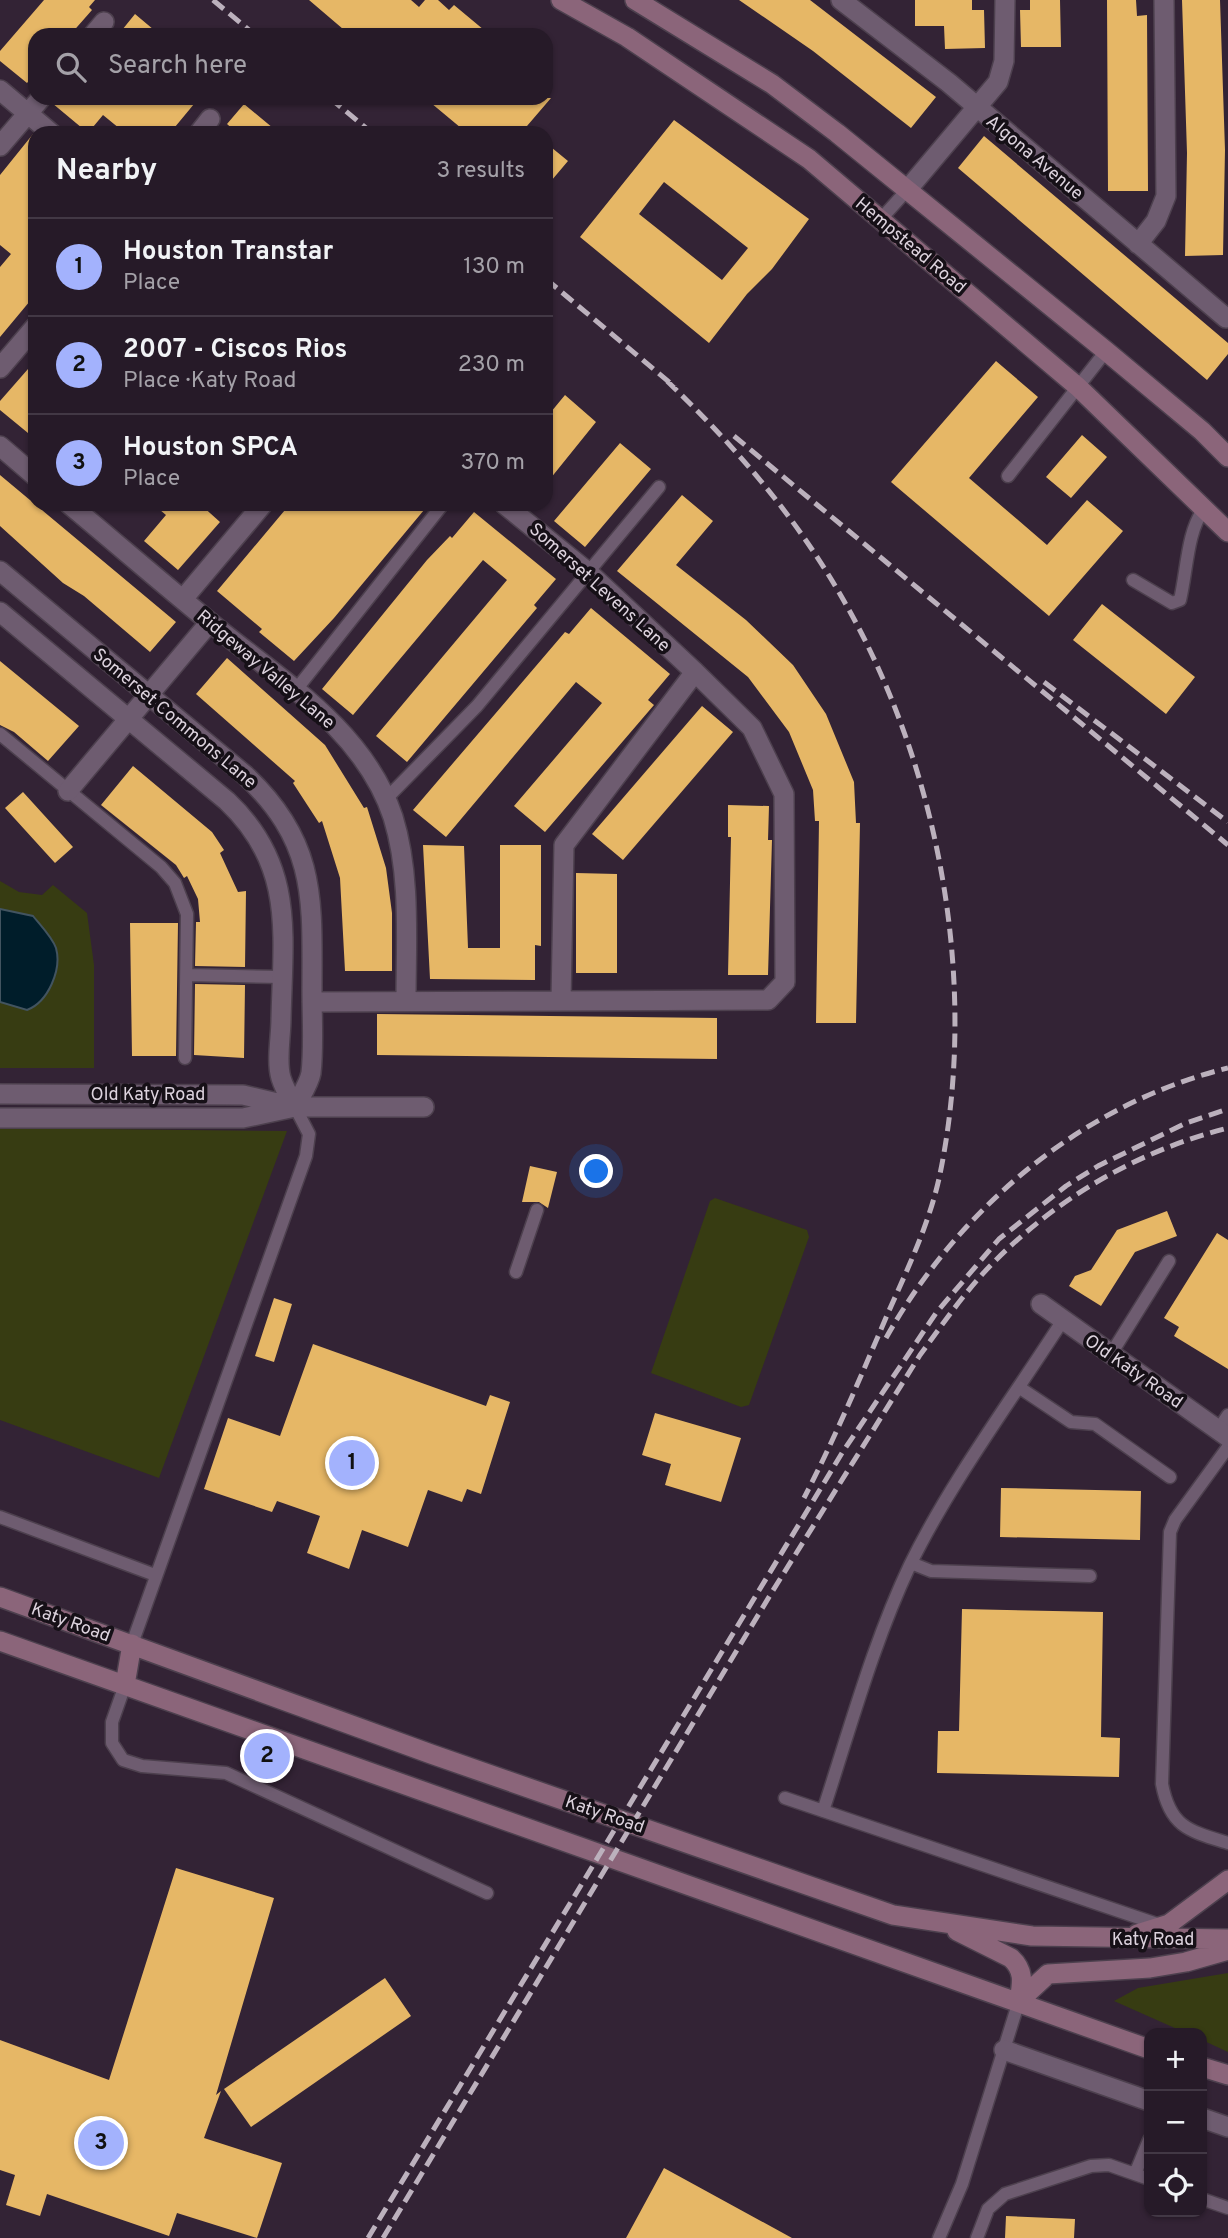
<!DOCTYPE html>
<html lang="en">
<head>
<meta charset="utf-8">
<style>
  :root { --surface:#261a28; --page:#322734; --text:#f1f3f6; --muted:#a4a1a8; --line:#423845; --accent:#a3b2fd }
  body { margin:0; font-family:Overpass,sans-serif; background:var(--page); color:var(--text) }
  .controls { position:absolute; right:21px; bottom:21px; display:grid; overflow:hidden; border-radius:14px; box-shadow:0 2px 5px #0004 }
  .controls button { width:63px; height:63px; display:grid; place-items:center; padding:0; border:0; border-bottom:2px solid var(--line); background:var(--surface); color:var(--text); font:35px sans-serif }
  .you { position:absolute; left:597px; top:1172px; width:24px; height:24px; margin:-18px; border:5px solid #fff; border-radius:50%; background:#1a73e8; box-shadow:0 0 0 10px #1a73e833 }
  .badge { display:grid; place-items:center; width:46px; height:46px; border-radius:50%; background:var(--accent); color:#111; font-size:23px; font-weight:700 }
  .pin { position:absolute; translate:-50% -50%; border:4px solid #fff; box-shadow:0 2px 7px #0006 }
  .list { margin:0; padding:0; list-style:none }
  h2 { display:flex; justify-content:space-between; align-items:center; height:91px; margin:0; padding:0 28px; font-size:30px }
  h2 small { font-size:23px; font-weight:400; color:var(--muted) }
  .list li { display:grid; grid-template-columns:46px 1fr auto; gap:21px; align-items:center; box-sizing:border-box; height:98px; padding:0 28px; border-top:2px solid var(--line) }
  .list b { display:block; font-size:26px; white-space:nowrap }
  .list p { margin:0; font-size:23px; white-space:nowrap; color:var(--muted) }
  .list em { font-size:23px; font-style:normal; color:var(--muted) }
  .icon { flex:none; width:38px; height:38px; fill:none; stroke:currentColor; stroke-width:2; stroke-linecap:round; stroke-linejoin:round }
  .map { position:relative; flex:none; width:1228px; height:2238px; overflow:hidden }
  .search { position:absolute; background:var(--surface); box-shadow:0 2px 5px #0004; left:28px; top:28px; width:525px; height:77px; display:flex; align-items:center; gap:18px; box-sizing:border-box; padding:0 24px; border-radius:21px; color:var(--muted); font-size:26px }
  .panel { position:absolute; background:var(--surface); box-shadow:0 2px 5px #0004; left:28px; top:126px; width:525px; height:385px; border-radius:21px }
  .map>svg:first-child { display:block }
</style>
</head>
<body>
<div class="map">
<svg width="1228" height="2238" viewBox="0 0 1228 2238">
  <rect width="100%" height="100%" fill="#332335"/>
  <path fill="#373c12" d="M 0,881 L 19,892 L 42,895 L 53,885 L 87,913 L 94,965 L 94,1068 L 0,1068 Z
    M 0,1128 L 287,1131 L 159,1478 L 0,1420 Z
    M 715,1198 L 807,1230 L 809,1237 L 749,1405 L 741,1407 L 651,1373 L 710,1201 Z
    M 1228,1973 L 1228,2052 L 1202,2040 L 1202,2033 L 1186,2033 L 1114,2001 L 1138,1988 Z"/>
  <path fill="#001d2a" stroke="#425460" stroke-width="2" d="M 0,909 L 33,916 C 41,926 52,937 56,948 C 62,970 48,1002 27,1010 L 0,1002 Z"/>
  <path fill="#e6b766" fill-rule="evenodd" d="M 44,0 L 95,0 L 89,7 L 92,10 L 70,35 L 35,35 L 35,74 L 27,83 L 0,61 L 0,51 Z
    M 309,0 L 411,0 L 419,7 L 425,0 L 438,0 L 449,10 L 454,5 L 490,35 L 350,35 Z
    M 739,0 L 810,0 L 936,97 L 911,128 L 813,51 Z
    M 915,0 L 972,0 L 972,10 L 984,10 L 985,48 L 945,49 L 944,26 L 915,26 Z
    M 1030,0 L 1060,0 L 1061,47 L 1021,47 L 1020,10 L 1030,10 Z
    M 1107,0 L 1136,0 L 1137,16 L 1147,15 L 1148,191 L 1108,191 Z
    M 1182,0 L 1220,0 L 1225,150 L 1223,255 L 1185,256 L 1187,153 Z
    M 135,14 L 160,35 L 118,35 Z
    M 53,98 L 199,98 L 170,133 L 125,133 L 103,115 L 88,133 L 52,103 Z
    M 425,98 L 551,98 L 521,133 L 467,133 Z
    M 244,104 L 279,133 L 237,133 L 227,124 Z
    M 674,120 L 809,219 L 772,269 L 747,294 L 709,343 L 580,237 ZM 664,182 L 748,248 L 722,280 L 639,214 Z
    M 33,134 L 35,295 L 0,337 L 0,267 L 11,254 L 0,245 L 0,175 Z
    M 984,136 L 1228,343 L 1228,354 L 1207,380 L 958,168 Z
    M 546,143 L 568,161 L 546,187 Z
    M 35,361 L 35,424 L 28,433 L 0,410 L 0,401 Z
    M 996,361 L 1038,397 L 969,478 L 1047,545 L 1087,500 L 1123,531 L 1049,616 L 891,482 Z
    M 565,395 L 596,422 L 546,484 L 546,418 Z
    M 1082,435 L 1107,457 L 1071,498 L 1046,477 Z
    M 620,443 L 651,469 L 585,547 L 554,521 Z
    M 0,475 L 176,622 L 150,652 L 84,596 L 63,583 L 0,526 Z
    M 682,495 L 713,521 L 676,565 L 746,620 L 793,665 L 826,714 L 854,782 L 856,823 L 860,823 L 856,1023 L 816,1023 L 819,821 L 815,821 L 813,790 L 789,732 L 748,677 L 617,571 Z
    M 153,504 L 200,504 L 220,522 L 178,570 L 144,541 L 166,515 Z
    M 290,504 L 429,504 L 334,618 L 294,661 L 259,632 L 262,629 L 217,591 Z
    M 474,512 L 556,579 L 534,605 L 537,608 L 407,762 L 376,736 L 507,580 L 483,560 L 353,715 L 322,689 L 427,560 L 450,536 L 452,538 Z
    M 1102,604 L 1195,677 L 1166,714 L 1073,640 Z
    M 591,608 L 670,674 L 648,700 L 654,705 L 545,832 L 514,806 L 602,703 L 576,682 L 446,837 L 413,810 L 565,632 L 569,634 Z
    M 227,658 L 325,745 L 364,808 L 367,807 L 386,868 L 392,913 L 392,971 L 345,971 L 340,878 L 322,821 L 319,823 L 293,783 L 295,781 L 196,694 Z
    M 0,661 L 79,726 L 48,761 L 14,732 L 0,725 Z
    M 702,706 L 733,732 L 623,860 L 592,834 Z
    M 133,766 L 212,832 L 224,850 L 220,853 L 238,892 L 246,891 L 245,967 L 195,966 L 196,922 L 200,922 L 198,899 L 187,876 L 184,878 L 176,865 L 101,805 Z
    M 23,792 L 73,847 L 55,863 L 5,808 Z
    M 728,805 L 769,806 L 768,840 L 772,840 L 768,975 L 728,975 L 731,837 L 728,837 Z
    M 423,845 L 464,846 L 468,948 L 500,948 L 500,845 L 541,845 L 541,946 L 535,945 L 535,980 L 430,979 Z
    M 576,873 L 617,874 L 617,973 L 576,973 Z
    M 130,923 L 178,923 L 176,1056 L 132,1056 Z
    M 195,984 L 245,985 L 244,1058 L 194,1055 Z
    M 377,1014 L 717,1018 L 717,1059 L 377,1055 Z
    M 530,1166 L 557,1172 L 548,1208 L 539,1202 L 522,1202 Z
    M 1167,1211 L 1177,1236 L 1135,1252 L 1101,1306 L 1069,1286 L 1075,1276 L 1091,1270 L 1117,1230 Z
    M 1217,1233 L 1228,1240 L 1228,1369 L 1174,1336 L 1179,1327 L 1164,1318 Z
    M 274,1298 L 292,1304 L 274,1362 L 255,1356 Z
    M 313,1344 L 486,1406 L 490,1395 L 510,1402 L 481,1494 L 467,1489 L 462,1502 L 428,1490 L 408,1547 L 362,1530 L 349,1569 L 307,1553 L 320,1516 L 277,1501 L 272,1512 L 204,1489 L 228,1418 L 280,1436 Z
    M 655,1413 L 741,1438 L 721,1502 L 665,1485 L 671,1464 L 642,1455 Z
    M 1001,1488 L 1141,1491 L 1140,1540 L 1000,1537 Z
    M 962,1609 L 1103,1612 L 1101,1737 L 1120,1738 L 1119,1777 L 937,1773 L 938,1731 L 959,1731 Z
    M 176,1868 L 274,1898 L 216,2095 L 221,2091 L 204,2138 L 282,2163 L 257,2238 L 177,2213 L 169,2236 L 47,2194 L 40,2216 L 6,2205 L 15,2175 L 0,2170 L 0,2040 L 109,2080 Z
    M 385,1978 L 411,2016 L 251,2127 L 224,2089 Z
    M 664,2168 L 792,2238 L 626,2238 Z
    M 1006,2216 L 1075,2219 L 1074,2238 L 1005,2238 Z"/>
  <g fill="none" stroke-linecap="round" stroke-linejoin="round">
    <g stroke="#4d404e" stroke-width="15">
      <path id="service" d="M 881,219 L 908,189
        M 1008,476 L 1106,351
        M 1133,580 L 1172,603 L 1180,600 C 1187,571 1187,531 1204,509
        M 295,691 L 443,504
        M 0,734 L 161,867 L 175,883 L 187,914 L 185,1058
        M 386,799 L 477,706 L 659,487
        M 188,975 L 282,977
        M 516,1272 L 537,1210
        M 1111,1354 L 1169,1261
        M 1020,1388 L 1071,1422 L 1095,1424 L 1170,1477
        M 1218,1430 L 1228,1415
        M 1228,1447 L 1175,1520 L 1170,1532 L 1162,1784 C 1170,1827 1189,1831 1228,1843
        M 0,1517 L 155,1575
        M 911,1563 L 931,1571 L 1090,1576
        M 132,1644 L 306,1156 L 309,1134 L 295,1107
        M 125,1685 L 112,1722 L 112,1743 L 123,1760 L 142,1766 L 226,1773 L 487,1893
        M 785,1798 L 1163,1926
        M 823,1811 C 850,1729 873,1643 910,1565 C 951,1481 1013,1398 1063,1320
        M 1135,2174 L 1149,2140
        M 1202,2199 L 1228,2208
        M 939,2238 L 962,2184 L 1019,2001
        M 977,2238 L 988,2209 L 1005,2194 L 1091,2166 L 1109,2165 L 1149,2179"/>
    </g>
    <g stroke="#4d404e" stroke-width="22">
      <path id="minor" d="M 841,0 L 949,83 L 1226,318
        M 93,35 L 104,22
        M 0,90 L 51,133
        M 199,133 L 210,119
        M 0,146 L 41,98
        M 908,189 L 998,82 L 1004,61 L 1005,0
        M 1138,244 L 1156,221 L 1166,196 L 1164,0
        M 0,368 L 35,327
        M 0,446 L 35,476
        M 69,504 C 117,544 163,584 211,623 C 279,679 364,729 393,817 C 411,875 406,940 406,1001
        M 504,504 L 589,573 L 695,672
        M 0,571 L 245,775 C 318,843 312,901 312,992 C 312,1019 314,1047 311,1073 C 309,1084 300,1097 295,1107
        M 183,599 L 263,504
        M 0,612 L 227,801 C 295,865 283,933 281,1019 C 281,1037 276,1061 281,1078 C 284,1088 290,1098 295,1107
        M 68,791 L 210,622
        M 312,1002 L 768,1000 L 785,982 L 784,794 L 752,728 L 695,672 L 564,845 L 561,1000
        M 0,1094 L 243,1095 L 290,1106
        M 0,1118 L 243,1118 L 295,1107 L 424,1107
        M 1041,1304 L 1228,1437
        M 1004,2050 L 1149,2101
        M 1202,2118 L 1228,2127"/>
    </g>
    <g stroke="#4d404e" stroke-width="22">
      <path id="secondary" d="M 561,0 L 627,37 L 809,159 L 1078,387 L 1228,532
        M 635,0 L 772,84 L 837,133 L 1106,351 L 1202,431 L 1228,457
        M 0,1597 L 431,1754 L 893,1915 L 1032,1936 L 1228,1939
        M 0,1641 L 1149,2049
        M 125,1685 L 132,1644
        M 957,1931 L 1011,1958 C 1025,1971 1022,1983 1019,2001
        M 1137,1934 L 1169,1924 L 1228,1880
        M 1019,2001 L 1048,1974 L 1150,1968 L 1186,1962 L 1228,1950
        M 1202,2067 L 1228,2075"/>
    </g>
    <use href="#service" stroke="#6e5c70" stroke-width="12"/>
    <use href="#minor" stroke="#6e5c70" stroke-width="19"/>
    <use href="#secondary" stroke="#8b657a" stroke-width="19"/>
    <path stroke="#bcb1bd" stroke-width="5" stroke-dasharray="14 7" stroke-linecap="butt" d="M 213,0 L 255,35
      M 330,98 L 372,133
      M 546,279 L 675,387
      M 667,381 C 736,447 797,518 844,601 C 940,769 979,984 940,1174 C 930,1222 908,1268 888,1313 C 861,1376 835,1438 804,1498
      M 734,436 L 1228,845
      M 1044,682 L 1228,822
      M 886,1338 C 959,1208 1082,1104 1228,1068
      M 368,2238 L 842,1453 L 936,1313 L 999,1239 L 1066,1186 L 1098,1166 L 1186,1123 L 1228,1109
      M 383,2238 L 772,1592 L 920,1355 C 942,1325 964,1293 990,1266 C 1055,1199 1137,1151 1228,1128"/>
  </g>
  <g text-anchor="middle" stroke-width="7" stroke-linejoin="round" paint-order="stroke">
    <g font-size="18" fill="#ddd3de" stroke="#161017">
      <text transform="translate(1035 157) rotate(40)" y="6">Algona Avenue</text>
      <text transform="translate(911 245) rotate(40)" y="6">Hempstead Road</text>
      <text transform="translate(600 587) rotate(42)" y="6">Somerset Levens Lane</text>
      <text transform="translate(266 669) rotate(40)" y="6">Ridgeway Valley Lane</text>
      <text transform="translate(175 718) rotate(40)" y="6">Somerset Commons Lane</text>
      <text x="148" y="1100">Old Katy Road</text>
      <text transform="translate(1134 1371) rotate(35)" y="6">Old Katy Road</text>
      <text transform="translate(71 1622) rotate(20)" y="6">Katy Road</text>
      <text transform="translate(605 1814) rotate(19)" y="6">Katy Road</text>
      <text x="1153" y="1945">Katy Road</text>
    </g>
  </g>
</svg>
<div class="controls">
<button>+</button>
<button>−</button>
<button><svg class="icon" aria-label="locate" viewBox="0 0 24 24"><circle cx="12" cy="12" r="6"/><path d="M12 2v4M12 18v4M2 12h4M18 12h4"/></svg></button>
</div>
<div class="you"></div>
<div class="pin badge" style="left:352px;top:1463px">1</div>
<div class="pin badge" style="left:267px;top:1756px">2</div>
<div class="pin badge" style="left:101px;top:2143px">3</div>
<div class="search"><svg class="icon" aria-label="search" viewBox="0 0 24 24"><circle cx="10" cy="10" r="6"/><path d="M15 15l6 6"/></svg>Search here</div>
<section class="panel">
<h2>Nearby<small>3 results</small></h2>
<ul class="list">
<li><span class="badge">1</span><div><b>Houston Transtar</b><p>Place</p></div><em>130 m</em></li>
<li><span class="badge">2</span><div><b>2007 - Ciscos Rios</b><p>Place · Katy Road</p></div><em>230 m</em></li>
<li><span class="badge">3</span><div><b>Houston SPCA</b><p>Place</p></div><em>370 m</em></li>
</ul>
</section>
</div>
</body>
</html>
